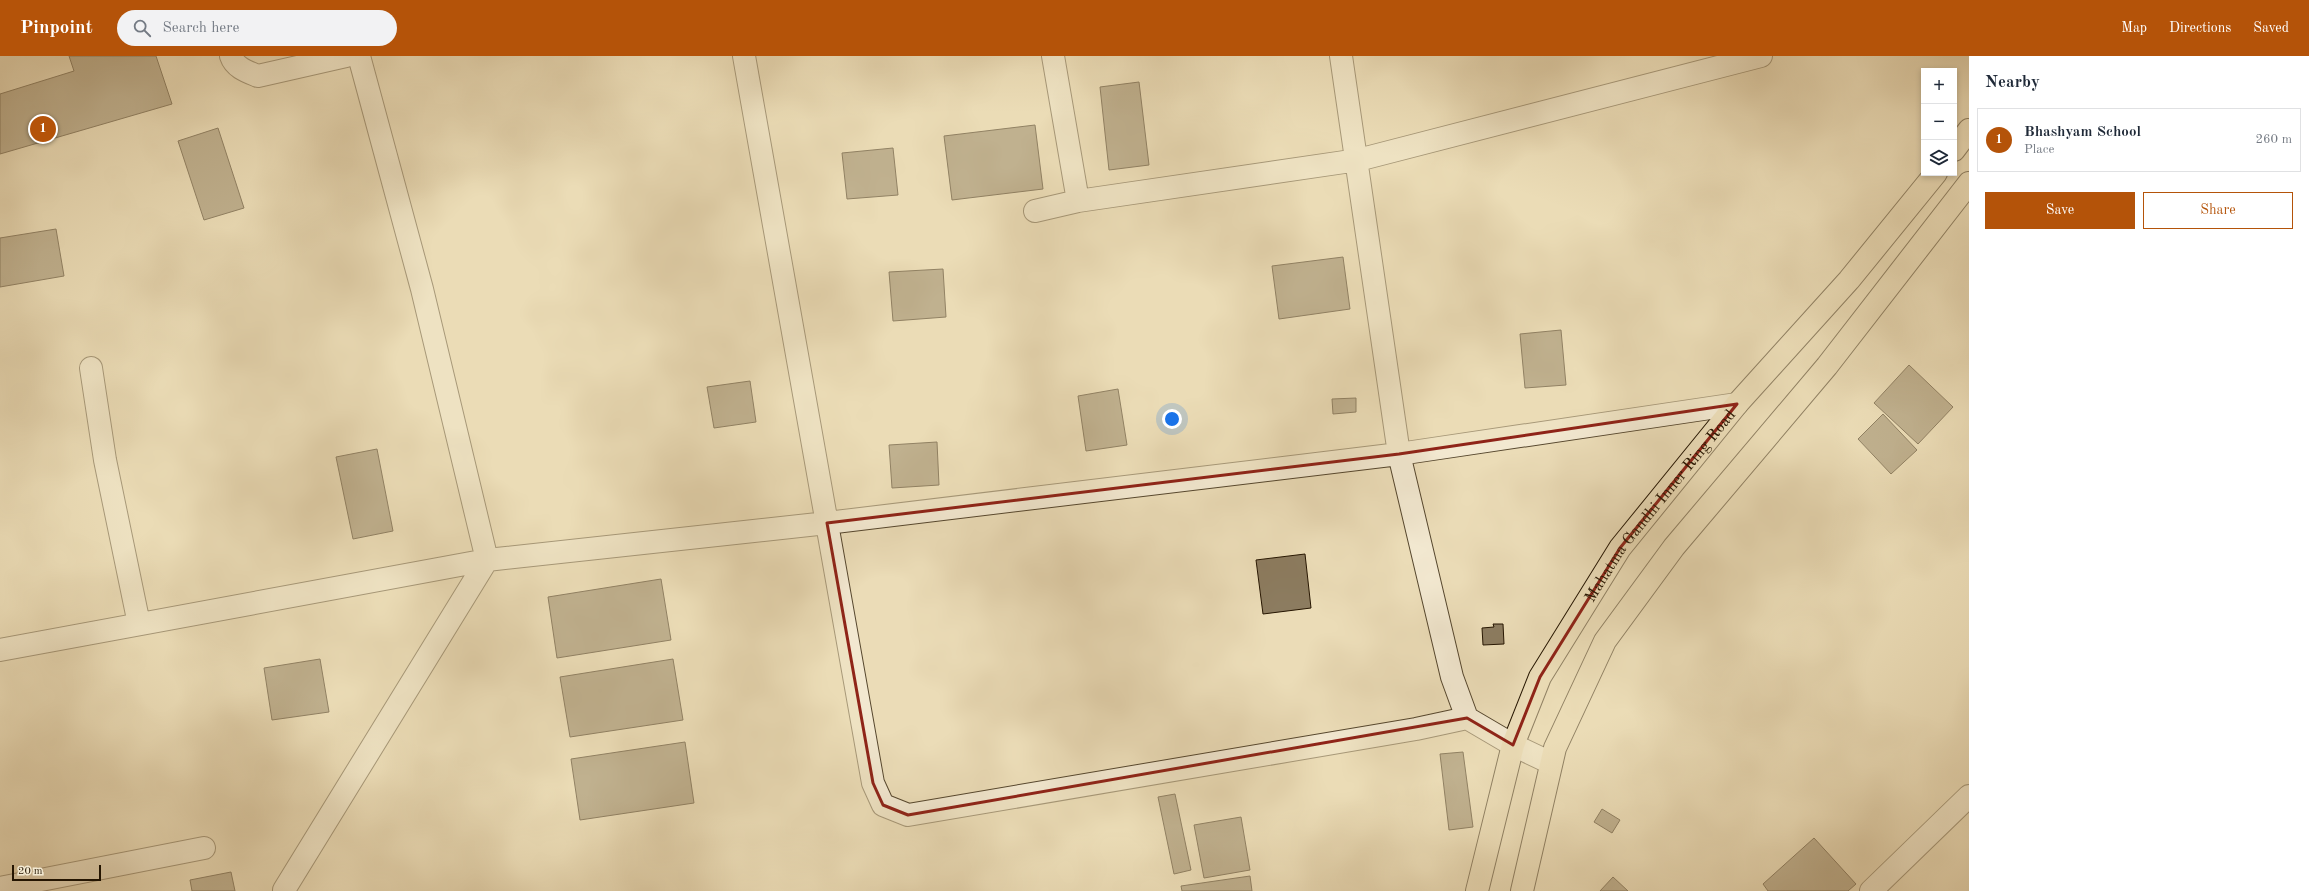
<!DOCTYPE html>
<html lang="en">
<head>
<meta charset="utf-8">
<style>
  :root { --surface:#fff; --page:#f2f2f3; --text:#1f2937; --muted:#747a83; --line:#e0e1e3; --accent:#b45309 }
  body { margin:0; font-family:"Old Standard TT",serif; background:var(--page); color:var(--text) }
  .controls { position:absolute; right:12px; top:12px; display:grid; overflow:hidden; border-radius:0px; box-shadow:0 2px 6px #0003 }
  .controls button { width:36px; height:36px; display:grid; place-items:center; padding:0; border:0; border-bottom:1px solid var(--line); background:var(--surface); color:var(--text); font:20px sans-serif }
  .scale { position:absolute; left:12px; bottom:10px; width:89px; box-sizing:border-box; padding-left:4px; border:2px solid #251501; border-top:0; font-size:11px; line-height:14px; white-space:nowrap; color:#251501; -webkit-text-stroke:3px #f2e8d0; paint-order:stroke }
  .you { position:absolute; left:1172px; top:363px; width:14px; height:14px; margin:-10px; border:3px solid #fff; border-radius:50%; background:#1a73e8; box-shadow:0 0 0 6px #1a73e833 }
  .badge { display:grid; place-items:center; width:26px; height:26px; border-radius:50%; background:var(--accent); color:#fff; font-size:13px; font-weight:700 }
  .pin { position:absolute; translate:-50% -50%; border:2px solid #fff; box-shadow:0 1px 4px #0006 }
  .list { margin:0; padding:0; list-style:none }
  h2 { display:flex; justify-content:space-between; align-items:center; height:52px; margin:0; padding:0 16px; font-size:17px }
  h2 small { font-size:13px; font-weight:400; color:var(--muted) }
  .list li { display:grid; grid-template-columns:26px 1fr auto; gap:12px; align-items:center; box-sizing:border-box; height:64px; margin:0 8px 8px; padding:0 8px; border:1px solid var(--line); border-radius:0px }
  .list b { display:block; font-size:15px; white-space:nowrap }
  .list p { margin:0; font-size:13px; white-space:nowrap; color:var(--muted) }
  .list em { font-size:13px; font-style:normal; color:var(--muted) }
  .actions { display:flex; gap:8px; padding:12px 16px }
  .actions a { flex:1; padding:9px 0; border:1px solid var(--accent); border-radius:0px; text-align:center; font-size:14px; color:var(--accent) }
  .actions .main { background:var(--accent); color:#fff }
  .icon { flex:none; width:22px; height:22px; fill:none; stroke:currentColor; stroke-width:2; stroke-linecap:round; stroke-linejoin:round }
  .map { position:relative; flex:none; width:1969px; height:835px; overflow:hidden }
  header { display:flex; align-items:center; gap:24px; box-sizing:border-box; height:56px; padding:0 20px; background:var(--accent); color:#fff }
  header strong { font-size:19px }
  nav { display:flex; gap:22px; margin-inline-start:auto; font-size:14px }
  .search { width:280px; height:36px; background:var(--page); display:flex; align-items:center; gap:10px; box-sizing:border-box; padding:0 14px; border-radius:22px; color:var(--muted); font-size:15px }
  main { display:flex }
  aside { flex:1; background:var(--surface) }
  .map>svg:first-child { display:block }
</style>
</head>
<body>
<header>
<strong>Pinpoint</strong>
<div class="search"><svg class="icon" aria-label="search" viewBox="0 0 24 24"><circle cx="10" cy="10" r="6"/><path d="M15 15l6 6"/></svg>Search here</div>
<nav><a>Map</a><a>Directions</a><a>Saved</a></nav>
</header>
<main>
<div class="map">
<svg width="1969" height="835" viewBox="0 0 1969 835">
  <rect width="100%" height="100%" fill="#ebdcb7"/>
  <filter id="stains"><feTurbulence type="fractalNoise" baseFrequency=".005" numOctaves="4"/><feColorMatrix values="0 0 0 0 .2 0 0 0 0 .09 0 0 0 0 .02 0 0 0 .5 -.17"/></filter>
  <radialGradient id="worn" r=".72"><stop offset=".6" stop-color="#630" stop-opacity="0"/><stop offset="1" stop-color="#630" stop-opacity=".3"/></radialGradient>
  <path fill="#8c7c60" stroke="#251501" d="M 69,0 L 156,0 L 172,48 L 0,98 L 0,38 L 74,15 Z
    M 1139,26 L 1149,109 L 1109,114 L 1100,31 Z
    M 1035,69 L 1043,133 L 952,144 L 944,80 Z
    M 218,72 L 244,152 L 204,164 L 178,85 Z
    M 893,92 L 898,139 L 847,143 L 842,97 Z
    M 56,173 L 64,220 L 0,231 L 0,182 Z
    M 1343,201 L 1350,253 L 1279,263 L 1272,210 Z
    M 943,213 L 946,261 L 893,265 L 889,216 Z
    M 1561,274 L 1566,329 L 1525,332 L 1520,278 Z
    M 1909,309 L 1953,351 L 1918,388 L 1874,347 Z
    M 750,325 L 756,366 L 714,372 L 707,331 Z
    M 1118,333 L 1127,389 L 1086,395 L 1078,340 Z
    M 1356,342 L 1356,356 L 1333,358 L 1332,343 Z
    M 1883,358 L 1917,394 L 1891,418 L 1858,383 Z
    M 937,386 L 939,429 L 892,432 L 889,389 Z
    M 377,393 L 393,475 L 353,483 L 336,401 Z
    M 1305,498 L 1311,552 L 1263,558 L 1256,504 Z
    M 661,523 L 671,584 L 557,602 L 548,541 Z
    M 1493,568 L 1503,568 L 1504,588 L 1483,589 L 1482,572 L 1494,571 Z
    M 320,603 L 329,656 L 272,664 L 264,612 Z
    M 673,603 L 683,664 L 570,681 L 560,621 Z
    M 685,686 L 694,747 L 580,764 L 571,703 Z
    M 1463,696 L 1473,771 L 1449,774 L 1440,698 Z
    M 1175,738 L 1191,814 L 1174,818 L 1158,741 Z
    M 1602,753 L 1620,764 L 1612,777 L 1594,766 Z
    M 1241,761 L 1250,814 L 1204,822 L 1194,769 Z
    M 1814,782 L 1856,828 L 1848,835 L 1768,835 L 1763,828 Z
    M 231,816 L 235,835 L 192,835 L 190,824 Z
    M 1250,820 L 1252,835 L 1182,835 L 1181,830 Z
    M 1613,821 L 1628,835 L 1600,835 Z"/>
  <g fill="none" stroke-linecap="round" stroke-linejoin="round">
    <g stroke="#56472e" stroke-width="24">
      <path id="minor" d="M 231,0 C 235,12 248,16 258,20 L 346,0
        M 744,0 L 873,727 L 883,749 L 908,759 L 1416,673 L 1467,662
        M 1053,0 L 1078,145
        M 1341,0 L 1399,398 L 1452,621 L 1467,662 L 1513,689 L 1551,707
        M 1035,155 L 1078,145 L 1358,104 L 1761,0
        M 91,312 L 105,404 L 139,568
        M 0,594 L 487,504 L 827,467 L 1399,398 L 1737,348
        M 0,832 L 204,792
        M 284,834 L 487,504 L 422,233 L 359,0
        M 1871,835 L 1969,740"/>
    </g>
    <g stroke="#251501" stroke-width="24">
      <g id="major">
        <path d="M 1954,94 L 1969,74"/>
        <path id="s1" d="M 1477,835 L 1513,689 L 1540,621 L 1620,492 L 1737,348 L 1849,224 L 1936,117"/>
        <path d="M 1522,835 L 1555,692 L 1605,585 L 1674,491 L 1827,310 L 1969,127"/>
      </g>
    </g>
    <use href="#minor" stroke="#f2e8d0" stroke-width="22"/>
    <use href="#major" stroke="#ebdcb7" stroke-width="22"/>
  </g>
  <path d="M0 0H1969V835H0ZM 1737,348 L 1620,492 L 1540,621 L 1513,689 L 1467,662 L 908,759 L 883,749 L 873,727 L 827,467 L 1399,398 Z" fill="#ebdcb7" fill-opacity=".55" fill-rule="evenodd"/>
  <path fill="none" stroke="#8f2418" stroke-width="3" stroke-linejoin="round" d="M 1737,348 L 1620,492 L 1540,621 L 1513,689 L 1467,662 L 908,759 L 883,749 L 873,727 L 827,467 L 1399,398 Z"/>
  <g text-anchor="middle" stroke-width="3" stroke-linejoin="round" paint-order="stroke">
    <g font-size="16" fill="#251501" stroke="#f2e8d0">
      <text dy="6" stroke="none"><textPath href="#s1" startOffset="433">Mahatma Gandhi Inner Ring Road</textPath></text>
    </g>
  </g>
  <rect width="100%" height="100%" filter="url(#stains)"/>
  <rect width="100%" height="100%" fill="url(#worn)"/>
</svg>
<div class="controls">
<button>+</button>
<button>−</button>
<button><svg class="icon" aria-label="layers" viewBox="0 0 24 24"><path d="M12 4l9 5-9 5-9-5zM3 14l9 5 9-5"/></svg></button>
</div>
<div class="scale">20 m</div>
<div class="you"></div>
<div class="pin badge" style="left:43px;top:73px">1</div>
</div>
<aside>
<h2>Nearby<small></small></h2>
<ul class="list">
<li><span class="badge">1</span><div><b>Bhashyam School</b><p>Place</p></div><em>260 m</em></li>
</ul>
<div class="actions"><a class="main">Save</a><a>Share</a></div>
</aside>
</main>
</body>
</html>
